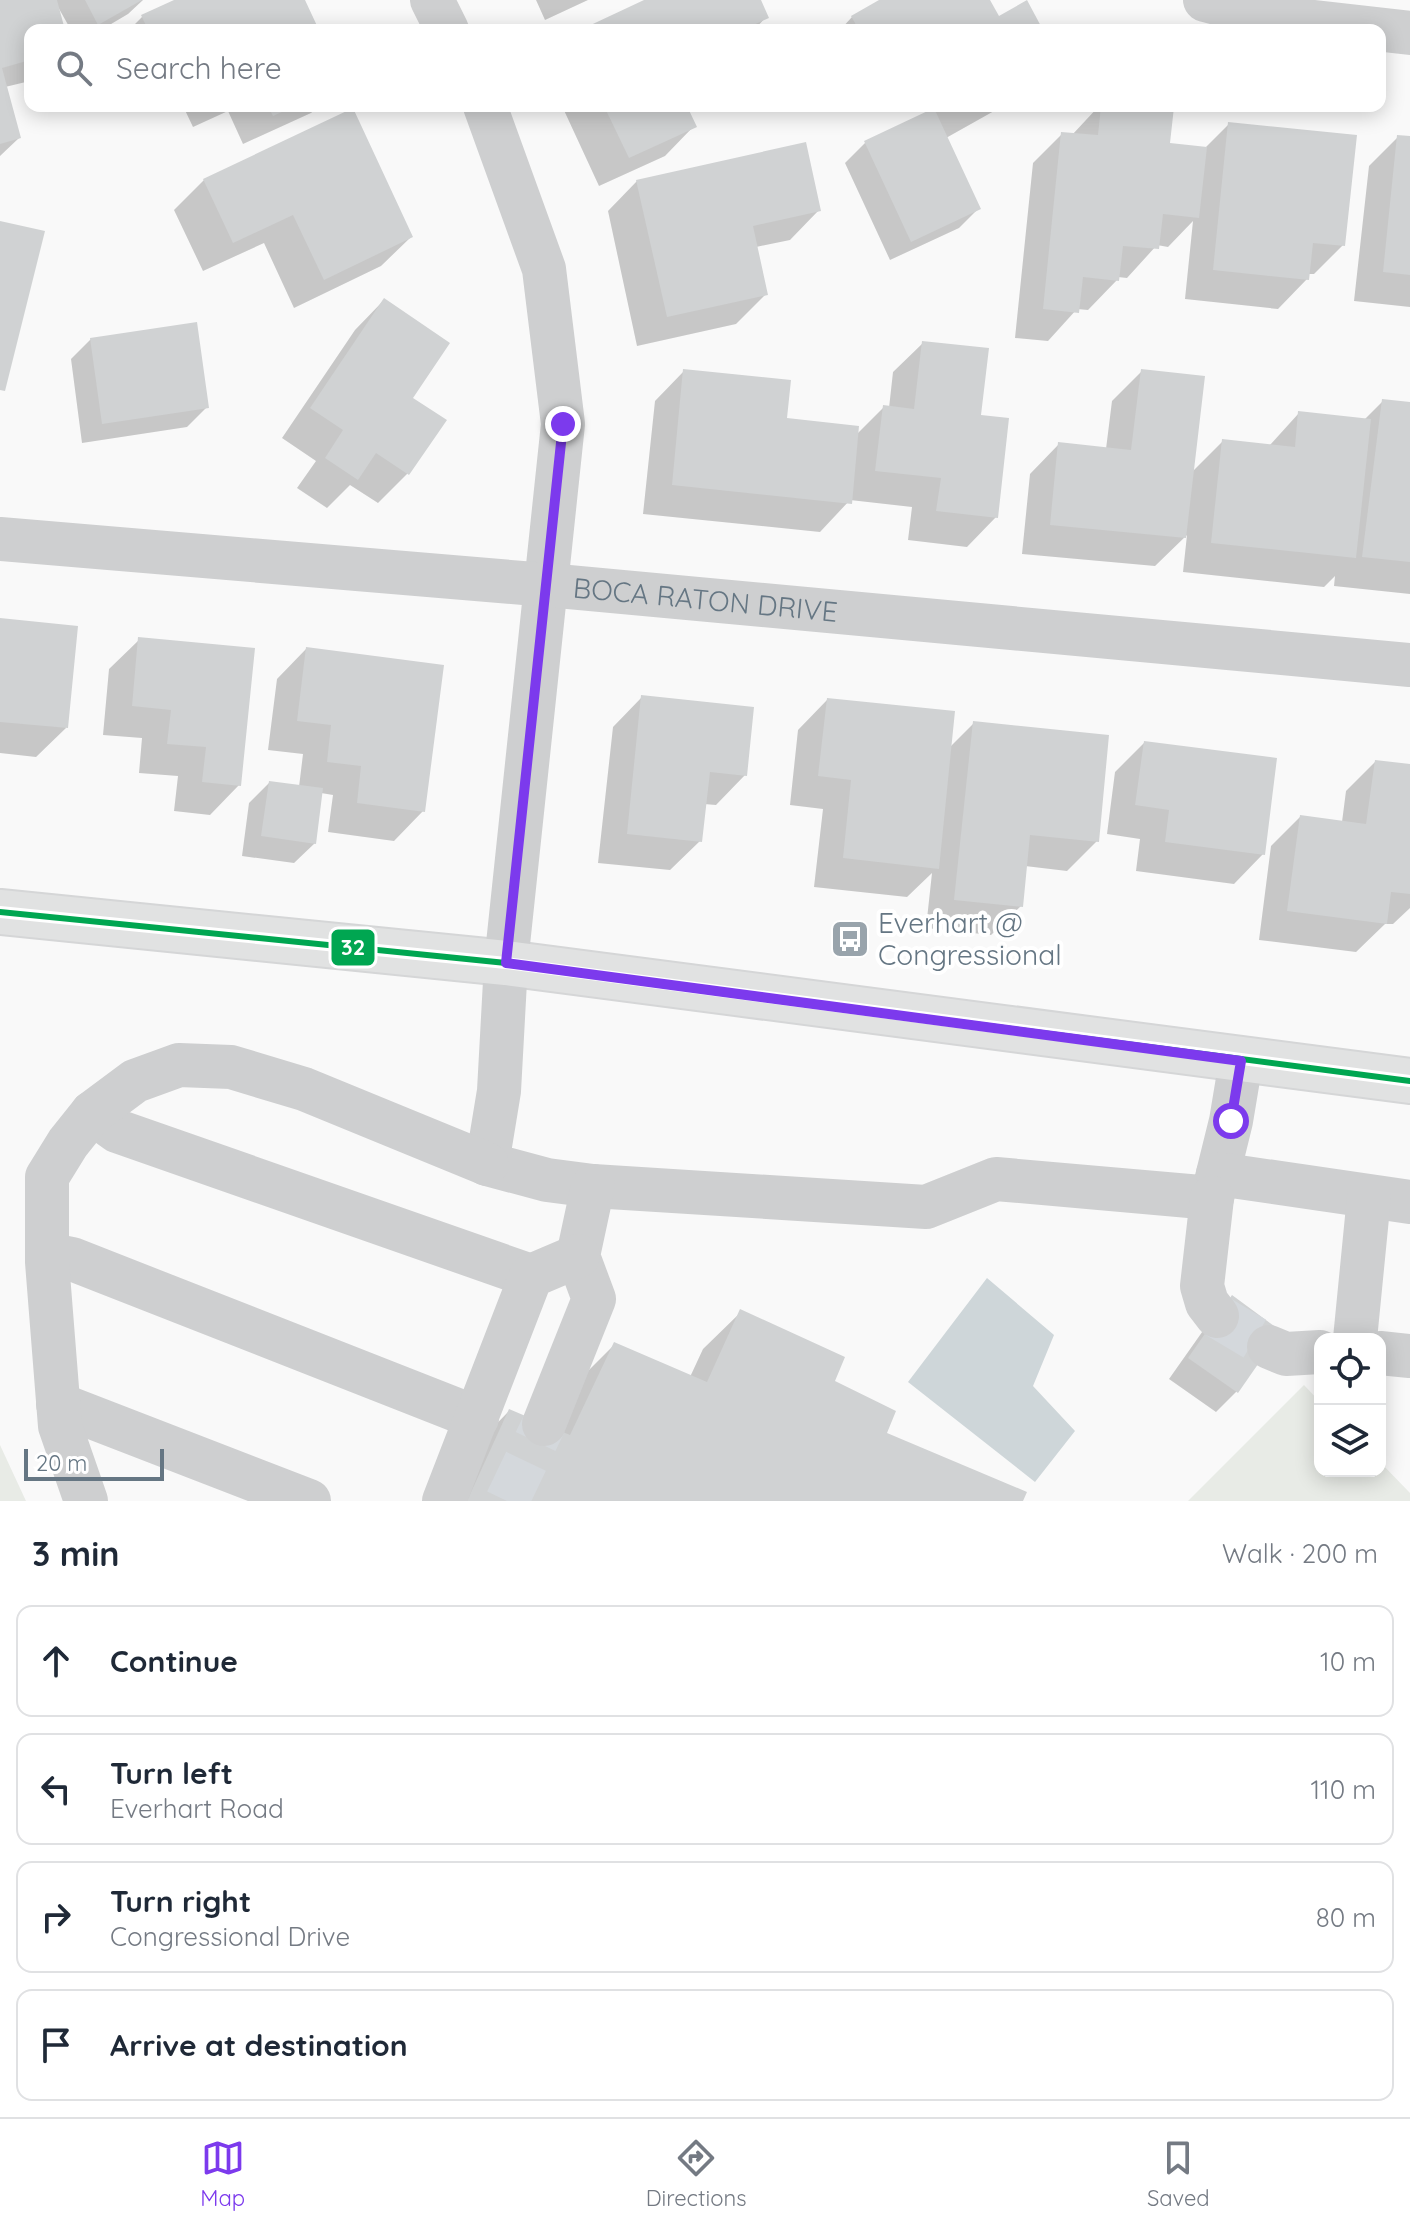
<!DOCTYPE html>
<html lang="en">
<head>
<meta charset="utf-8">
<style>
  :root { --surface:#fff; --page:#f6f6f7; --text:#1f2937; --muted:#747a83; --line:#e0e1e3; --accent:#7c3aed }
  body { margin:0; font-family:Quicksand,sans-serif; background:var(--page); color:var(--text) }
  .controls { position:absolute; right:24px; bottom:24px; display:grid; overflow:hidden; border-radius:16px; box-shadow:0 4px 20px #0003 }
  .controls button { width:72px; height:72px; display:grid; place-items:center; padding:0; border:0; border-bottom:2px solid var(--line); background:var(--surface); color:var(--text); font:40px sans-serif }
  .scale { position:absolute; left:24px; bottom:20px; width:140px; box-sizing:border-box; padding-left:8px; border:4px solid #657683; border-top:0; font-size:22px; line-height:28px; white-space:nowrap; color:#657683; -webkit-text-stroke:6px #fff; paint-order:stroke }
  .stop { position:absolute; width:24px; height:24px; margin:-18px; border:6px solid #7c3aed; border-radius:50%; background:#fff }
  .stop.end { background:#7c3aed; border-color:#fff; box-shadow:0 2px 8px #0008 }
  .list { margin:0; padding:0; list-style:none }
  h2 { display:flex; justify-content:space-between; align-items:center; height:104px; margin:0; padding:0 32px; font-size:34px }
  h2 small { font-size:26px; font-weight:400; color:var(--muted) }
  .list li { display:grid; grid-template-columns:52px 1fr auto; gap:24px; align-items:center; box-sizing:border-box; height:112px; margin:0 16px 16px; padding:0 16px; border:2px solid var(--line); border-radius:16px }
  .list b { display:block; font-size:30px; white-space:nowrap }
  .list p { margin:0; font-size:26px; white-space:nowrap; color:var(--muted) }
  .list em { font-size:26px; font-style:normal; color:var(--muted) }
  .icon { flex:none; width:44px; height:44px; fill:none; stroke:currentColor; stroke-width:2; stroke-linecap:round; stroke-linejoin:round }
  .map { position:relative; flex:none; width:1410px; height:1501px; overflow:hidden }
  .search { position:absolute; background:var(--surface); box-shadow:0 4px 20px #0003; left:24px; right:24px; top:24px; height:88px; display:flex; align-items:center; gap:20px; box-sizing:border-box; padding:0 28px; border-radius:16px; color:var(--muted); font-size:30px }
  .sheet { height:616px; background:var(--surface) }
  nav { display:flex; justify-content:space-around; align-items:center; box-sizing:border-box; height:112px; border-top:2px solid var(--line); background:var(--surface); font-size:22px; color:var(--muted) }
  nav a { display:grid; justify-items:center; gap:4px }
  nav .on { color:var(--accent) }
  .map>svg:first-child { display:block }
</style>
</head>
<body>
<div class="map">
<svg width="1410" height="1501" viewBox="0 0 1410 1501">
  <rect width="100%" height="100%" fill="#f9f9f9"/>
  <path fill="#e8ebe6" d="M 1304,1385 L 1320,1402 L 1320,1471 L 1380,1471 L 1380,1462 L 1410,1493 L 1410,1501 L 1188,1501 Z
    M 0,1445 L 26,1501 L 0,1501 Z"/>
  <path fill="#ced6d9" d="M 987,1278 L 1054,1335 L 1033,1386 L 1075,1431 L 1035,1482 L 908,1382 Z"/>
  <path fill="#0003" d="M 0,0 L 143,0 L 128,14 L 101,30 L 71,30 L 58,7 L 63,30 L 30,30 L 30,81 L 5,87 L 19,138 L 0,156 Z
    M 179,0 L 303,0 L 316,30 L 129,30 L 142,17 Z
    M 536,0 L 588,0 L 545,20 Z
    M 649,0 L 759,0 L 766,17 L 754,30 L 585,30 Z
    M 884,0 L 988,0 L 998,18 L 1041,30 L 840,30 L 852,17 Z
    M 183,106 L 319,106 L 311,113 L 243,144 L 228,111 L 193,127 Z
    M 562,106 L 684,106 L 694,126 L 665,156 L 599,186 Z
    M 930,106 L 1003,106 L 946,138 L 979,208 L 959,228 L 890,260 L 845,163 L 865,143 L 933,111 Z
    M 1099,106 L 1172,109 L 1168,145 L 1204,149 L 1229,124 L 1343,245 L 1314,274 L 1308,274 L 1307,279 L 1278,309 L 1185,299 L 1193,221 L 1168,247 L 1157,245 L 1127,278 L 1118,277 L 1117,280 L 1088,310 L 1077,309 L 1048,341 L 1015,338 L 1033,163 L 1062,134 L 1072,135 Z
    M 1398,137 L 1410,138 L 1410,307 L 1354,301 L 1369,166 Z
    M 204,180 L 411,237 L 381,266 L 294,308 L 264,243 L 203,271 L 174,210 Z
    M 637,181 L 819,210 L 790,240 L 756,247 L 766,294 L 736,324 L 637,346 L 608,211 Z
    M 384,300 L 411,398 L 407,474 L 378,503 L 350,485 L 327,508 L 297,488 L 316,461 L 282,438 L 355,330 Z
    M 91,339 L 207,407 L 187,427 L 82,443 L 71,359 Z
    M 923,343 L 979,417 L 996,517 L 967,547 L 908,540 L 912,507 L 850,500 L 820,532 L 643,514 L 655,401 L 684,371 L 785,420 L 857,434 L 884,407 L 889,408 L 893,372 Z
    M 1142,371 L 1192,472 L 1223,441 L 1269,446 L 1299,413 L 1364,420 L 1383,401 L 1410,404 L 1410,594 L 1334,586 L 1335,576 L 1324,587 L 1183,572 L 1187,535 L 1155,566 L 1022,554 L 1030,474 L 1059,444 L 1106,449 L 1112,401 Z
    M 0,620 L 66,728 L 36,757 L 0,753 Z
    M 139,640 L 239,785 L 210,815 L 174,811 L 178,776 L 139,773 L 142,738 L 103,735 L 109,669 Z
    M 306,649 L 423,811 L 394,841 L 328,832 L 333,795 L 321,793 L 315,843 L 294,863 L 242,856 L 249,803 L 269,783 L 299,787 L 303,754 L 268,750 L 277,679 Z
    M 642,697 L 745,775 L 716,805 L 704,804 L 700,841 L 670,870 L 598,863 L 613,727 Z
    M 827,700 L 949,748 L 974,723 L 1097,841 L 1067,871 L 1025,866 L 1021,906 L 991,935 L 926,928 L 932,873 L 907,897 L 814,887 L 823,809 L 790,805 L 798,730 Z
    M 1144,743 L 1263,854 L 1234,884 L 1136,871 L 1140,839 L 1107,834 L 1115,772 Z
    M 1375,762 L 1410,766 L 1410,908 L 1393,924 L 1385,924 L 1356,952 L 1259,940 L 1271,846 L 1300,817 L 1342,822 L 1346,791 Z
    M 741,1312 L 832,1382 L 884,1434 L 1021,1501 L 448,1501 L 472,1449 L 509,1411 L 554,1431 L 577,1382 L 615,1344 L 690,1377 L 703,1349 Z
    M 1212,1318 L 1279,1331 L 1236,1392 L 1216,1412 L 1169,1379 Z"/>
  <path fill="#d0d2d3" d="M 0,0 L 57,0 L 65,30 L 30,30 L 30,60 L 2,68 L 21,138 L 0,144 Z
    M 85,0 L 142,0 L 98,25 Z
    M 174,0 L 305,0 L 319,30 L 148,30 L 141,15 Z
    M 644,0 L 761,0 L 769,18 L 742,30 L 580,30 Z
    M 879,0 L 990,0 L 999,16 L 1027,0 L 1043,30 L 859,30 L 851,16 Z
    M 268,106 L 295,106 L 273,116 Z
    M 604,106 L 687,106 L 697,127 L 629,158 Z
    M 1101,106 L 1174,107 L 1170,143 L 1207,147 L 1199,218 L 1163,214 L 1159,249 L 1123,246 L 1119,281 L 1083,277 L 1079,313 L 1043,309 L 1061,132 L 1098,135 Z
    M 353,108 L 413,237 L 324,280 L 293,215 L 233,243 L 203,179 Z
    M 934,108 L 981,209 L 911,242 L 864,141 Z
    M 1228,122 L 1357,135 L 1345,246 L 1313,243 L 1309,280 L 1213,270 Z
    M 1397,135 L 1410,136 L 1410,275 L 1383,272 Z
    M 806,142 L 821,211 L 753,226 L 768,295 L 667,317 L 636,180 Z
    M 0,221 L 45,231 L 5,391 L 0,390 Z
    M 384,298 L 450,343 L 413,398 L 447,420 L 409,475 L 376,453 L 358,480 L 325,458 L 343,430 L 310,408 Z
    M 197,322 L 209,408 L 102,424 L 90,338 Z
    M 922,341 L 989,348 L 981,415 L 1009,418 L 998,518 L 936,511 L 941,478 L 875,471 L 883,405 L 914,409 Z
    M 683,369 L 791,380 L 787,418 L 859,426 L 852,504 L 672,485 Z
    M 1141,369 L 1205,376 L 1186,538 L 1050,525 L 1058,442 L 1131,450 Z
    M 1382,399 L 1410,402 L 1410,562 L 1362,557 Z
    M 1298,411 L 1371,419 L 1356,558 L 1211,543 L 1222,439 L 1295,447 Z
    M 0,618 L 78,626 L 68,728 L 0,722 Z
    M 138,637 L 255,648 L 241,786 L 202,782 L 206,747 L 167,744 L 171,710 L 132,706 Z
    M 306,647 L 444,665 L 425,812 L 357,803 L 361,766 L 327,762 L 331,725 L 297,721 Z
    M 641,695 L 754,707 L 747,776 L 710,772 L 702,842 L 627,834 Z
    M 827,698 L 955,711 L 939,869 L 843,858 L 851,780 L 818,776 Z
    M 973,721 L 1109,735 L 1099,842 L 1030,835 L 1023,907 L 954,900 Z
    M 1144,741 L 1277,758 L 1265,855 L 1165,842 L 1169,810 L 1135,805 Z
    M 1375,760 L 1410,764 L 1410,894 L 1391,892 L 1387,924 L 1287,911 L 1300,815 L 1366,824 Z
    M 269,781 L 323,788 L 316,844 L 261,836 Z
    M 1232,1295 L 1281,1331 L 1238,1393 L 1188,1358 Z
    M 740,1309 L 845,1357 L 835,1381 L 896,1411 L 887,1433 L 1027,1492 L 1023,1501 L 467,1501 L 509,1409 L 570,1435 L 614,1342 L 707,1382 Z"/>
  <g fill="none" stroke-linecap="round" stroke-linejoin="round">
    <path stroke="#d4d8dc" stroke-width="44" stroke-dasharray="44 22" stroke-linecap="butt" d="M 1217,1316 L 1269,1347
      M 507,1501 L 544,1424"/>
    <g stroke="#d5d6d7" stroke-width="48">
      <path id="major" d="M 0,912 L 506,963 L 1410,1081"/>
    </g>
    <g stroke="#cecfd0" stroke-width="44">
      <path d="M 432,0 L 447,30"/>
      <path d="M 1205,0 L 1270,17 L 1410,33"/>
      <path d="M 485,106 L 544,269 L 563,424 L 506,963 L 499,1091 L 487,1164 L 547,1180 L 593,1186 L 926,1207 L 996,1179 L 1212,1198 L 1231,1121 L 1241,1061"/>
      <path id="s1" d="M 0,539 L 547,585 L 1410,665"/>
      <path d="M 92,1113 L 117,1131 L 531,1276"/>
      <path d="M 1218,1174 L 1410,1202"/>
      <path d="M 1212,1198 L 1202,1286 L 1207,1303 L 1217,1316"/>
      <path d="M 47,1254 L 72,1259 L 477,1418"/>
      <path d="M 1355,1339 L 1369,1197"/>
      <path d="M 1269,1347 L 1286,1354 L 1320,1352"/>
      <path d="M 1380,1353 L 1410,1356"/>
      <path d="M 58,1404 L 309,1501"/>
      <path d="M 544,1424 L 594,1299 L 578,1256 L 593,1186"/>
      <path d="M 86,1501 L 60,1426 L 47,1262 L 47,1177 L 68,1143 L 92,1113 L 135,1081 L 179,1065 L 231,1067 L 304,1089 L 487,1164"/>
      <path d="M 444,1501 L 531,1276 L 578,1256"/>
    </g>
    <use href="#major" stroke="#e1e2e2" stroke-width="44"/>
    <g stroke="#fff" stroke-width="12">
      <path id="bus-1" d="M 0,912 L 506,963 L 1410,1081"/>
    </g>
    <use href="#bus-1" stroke="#00a651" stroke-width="6"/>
  </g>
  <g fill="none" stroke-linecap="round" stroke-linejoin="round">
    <path stroke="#7c3aed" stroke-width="10" d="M 563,424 L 506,963 L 1241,1061 L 1231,1121"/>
  </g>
  <defs>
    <g id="bus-square" transform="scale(2)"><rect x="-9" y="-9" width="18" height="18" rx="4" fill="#99a4ac" stroke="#fff"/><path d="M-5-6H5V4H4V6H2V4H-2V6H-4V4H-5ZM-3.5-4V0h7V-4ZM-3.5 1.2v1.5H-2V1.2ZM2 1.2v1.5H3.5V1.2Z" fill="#fff"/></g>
  </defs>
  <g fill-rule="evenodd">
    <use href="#bus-square" x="850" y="939"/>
  </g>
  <g text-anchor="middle" stroke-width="8" stroke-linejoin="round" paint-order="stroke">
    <g font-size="28" fill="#657683" stroke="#fff">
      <text dy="10" stroke="none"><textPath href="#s1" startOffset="708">BOCA RATON DRIVE</textPath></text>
    </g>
    <g font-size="28" fill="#657683" stroke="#fff" text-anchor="start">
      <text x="878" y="933">Everhart @<tspan x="878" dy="32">Congressional</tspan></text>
    </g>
  </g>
  <rect stroke="#fff" stroke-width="3" x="330" y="928" width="46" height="39" rx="8" fill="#00a651"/>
  <g font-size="22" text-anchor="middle" font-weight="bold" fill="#fff">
    <text x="353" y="955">32</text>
  </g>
</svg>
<div class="controls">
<button><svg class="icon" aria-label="locate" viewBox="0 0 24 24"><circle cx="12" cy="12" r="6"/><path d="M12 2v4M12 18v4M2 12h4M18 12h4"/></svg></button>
<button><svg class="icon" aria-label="layers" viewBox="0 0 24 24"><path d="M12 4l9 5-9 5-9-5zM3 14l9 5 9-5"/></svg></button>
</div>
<div class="scale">20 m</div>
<div class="stop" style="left:1231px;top:1121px"></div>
<div class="stop end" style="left:563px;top:424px"></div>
<div class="search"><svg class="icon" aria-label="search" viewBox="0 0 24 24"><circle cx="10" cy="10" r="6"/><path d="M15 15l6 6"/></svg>Search here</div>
</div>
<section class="sheet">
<h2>3 min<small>Walk · 200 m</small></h2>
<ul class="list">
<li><svg class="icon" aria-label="ahead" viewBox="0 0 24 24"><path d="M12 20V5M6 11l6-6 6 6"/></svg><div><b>Continue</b></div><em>10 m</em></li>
<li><svg class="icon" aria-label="left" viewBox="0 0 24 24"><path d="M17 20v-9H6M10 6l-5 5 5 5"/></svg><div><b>Turn left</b><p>Everhart Road</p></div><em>110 m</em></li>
<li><svg class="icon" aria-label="right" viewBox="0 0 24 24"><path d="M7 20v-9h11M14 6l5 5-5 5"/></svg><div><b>Turn right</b><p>Congressional Drive</p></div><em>80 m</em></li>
<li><svg class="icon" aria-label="arrive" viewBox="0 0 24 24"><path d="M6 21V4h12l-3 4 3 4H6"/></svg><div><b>Arrive at destination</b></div></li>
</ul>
</section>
<nav>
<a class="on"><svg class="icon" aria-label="map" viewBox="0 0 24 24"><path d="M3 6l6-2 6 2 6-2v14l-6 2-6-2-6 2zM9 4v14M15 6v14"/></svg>Map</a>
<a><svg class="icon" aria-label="directions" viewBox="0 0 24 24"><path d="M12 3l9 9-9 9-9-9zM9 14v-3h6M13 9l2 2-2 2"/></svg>Directions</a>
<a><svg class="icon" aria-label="saved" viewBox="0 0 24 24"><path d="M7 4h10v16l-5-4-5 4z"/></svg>Saved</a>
</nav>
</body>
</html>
